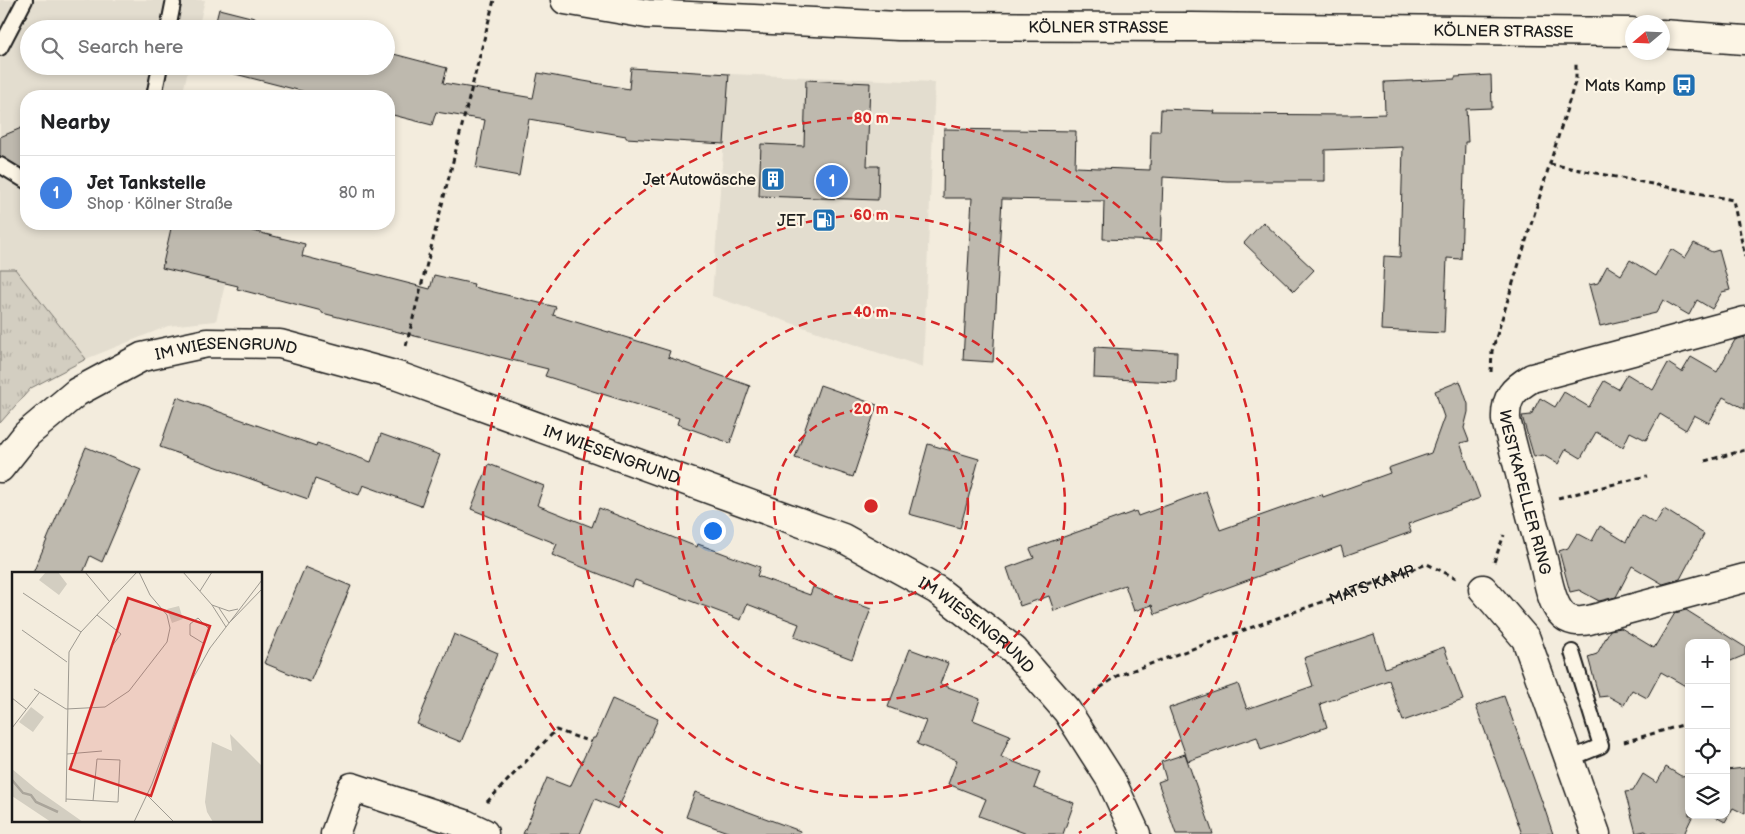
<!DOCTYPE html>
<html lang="en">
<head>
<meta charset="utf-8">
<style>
  :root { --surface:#fff; --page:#f2f2f2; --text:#202124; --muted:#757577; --line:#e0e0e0; --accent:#1f6fb2 }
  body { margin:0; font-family:"Balsamiq Sans",sans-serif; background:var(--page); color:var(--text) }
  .controls { position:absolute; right:15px; bottom:15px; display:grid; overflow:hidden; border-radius:10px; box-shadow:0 2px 8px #0003 }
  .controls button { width:45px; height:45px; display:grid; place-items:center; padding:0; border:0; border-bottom:1px solid var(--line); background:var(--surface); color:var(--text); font:25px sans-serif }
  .compass { position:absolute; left:1625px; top:15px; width:45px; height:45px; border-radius:50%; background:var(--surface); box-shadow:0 2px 8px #0003; rotate:251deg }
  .you { position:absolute; left:712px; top:530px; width:18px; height:18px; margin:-12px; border:4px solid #fff; border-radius:50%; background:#1a73e8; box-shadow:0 0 0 8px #1a73e833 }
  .badge { display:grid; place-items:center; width:32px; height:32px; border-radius:50%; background:var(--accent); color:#fff; font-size:16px; font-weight:700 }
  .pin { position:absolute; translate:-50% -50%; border:2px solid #fff; box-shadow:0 1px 5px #0006 }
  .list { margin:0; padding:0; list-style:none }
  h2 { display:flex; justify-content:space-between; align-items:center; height:65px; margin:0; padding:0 20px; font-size:21px }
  h2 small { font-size:16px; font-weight:400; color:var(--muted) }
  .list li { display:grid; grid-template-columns:32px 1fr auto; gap:15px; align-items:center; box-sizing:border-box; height:75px; padding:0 20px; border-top:1px solid var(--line) }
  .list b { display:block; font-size:19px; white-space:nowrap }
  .list p { margin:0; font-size:16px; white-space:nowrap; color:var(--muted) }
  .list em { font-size:16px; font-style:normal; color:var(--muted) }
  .icon { flex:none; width:28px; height:28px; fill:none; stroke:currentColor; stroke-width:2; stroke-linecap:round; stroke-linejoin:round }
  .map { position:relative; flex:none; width:1745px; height:834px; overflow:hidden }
  .search { position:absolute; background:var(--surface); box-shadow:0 2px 8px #0003; left:20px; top:20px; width:375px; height:55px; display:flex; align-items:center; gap:12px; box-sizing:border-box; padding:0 18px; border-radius:28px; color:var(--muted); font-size:19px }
  .panel { position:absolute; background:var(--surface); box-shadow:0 2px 8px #0003; left:20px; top:90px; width:375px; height:140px; border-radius:20px }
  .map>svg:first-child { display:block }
</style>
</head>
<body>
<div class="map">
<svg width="1745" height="834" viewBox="0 0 1745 834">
  <defs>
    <pattern id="grass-tufts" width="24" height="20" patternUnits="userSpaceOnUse" patternTransform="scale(1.25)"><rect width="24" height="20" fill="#d3cec1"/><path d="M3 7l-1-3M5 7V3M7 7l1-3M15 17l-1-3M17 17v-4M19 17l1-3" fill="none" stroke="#b5b0a5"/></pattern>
  </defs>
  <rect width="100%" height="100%" fill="#f3ecdd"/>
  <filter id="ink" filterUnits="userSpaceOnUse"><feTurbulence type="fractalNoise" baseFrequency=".02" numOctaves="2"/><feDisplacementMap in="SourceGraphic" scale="10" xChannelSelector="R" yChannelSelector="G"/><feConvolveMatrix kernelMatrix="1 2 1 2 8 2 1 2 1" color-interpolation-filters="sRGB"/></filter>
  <g filter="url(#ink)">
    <path fill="#e3ddcf" d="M 0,0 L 205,0 L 198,29 L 29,29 L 29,66 L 189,66 L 182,96 L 26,96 L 26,224 L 240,224 L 216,321 L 168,326 L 86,359 L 15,269 L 0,269 Z
      M 729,74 L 935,82 L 923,368 L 712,296 Z"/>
    <path fill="url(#grass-tufts)" stroke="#78756e" d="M 0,269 L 15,269 L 86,359 L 31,388 L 0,423 Z"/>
    <path fill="#beb9ae" stroke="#1c1c1c" d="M 219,9 L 290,27 L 298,29 L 214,29 Z
      M 386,52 L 447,68 L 443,83 L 533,98 L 538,73 L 629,89 L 631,68 L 729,74 L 724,144 L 626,138 L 626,136 L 529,119 L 519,176 L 476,168 L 485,120 L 436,112 L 432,125 L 389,114 L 389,96 L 321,96 L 204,66 L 386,66 Z
      M 1491,75 L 1492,108 L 1466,109 L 1468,142 L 1465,142 L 1461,259 L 1447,258 L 1444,333 L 1381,330 L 1384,256 L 1400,257 L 1403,147 L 1325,150 L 1325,181 L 1227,181 L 1163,177 L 1161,241 L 1103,239 L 1104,201 L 1002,199 L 993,362 L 963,360 L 972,198 L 943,198 L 944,129 L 1076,131 L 1075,167 L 1150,170 L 1151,131 L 1160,131 L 1161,109 L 1215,111 L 1214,114 L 1350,115 L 1385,114 L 1384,82 L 1455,79 L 1455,77 Z
      M 806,80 L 870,83 L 867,166 L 879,166 L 878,200 L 759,196 L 761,144 L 804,146 Z
      M 26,126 L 26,171 L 0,156 L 0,137 Z
      M 1263,222 L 1314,270 L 1294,291 L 1244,243 Z
      M 172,224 L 225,224 L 305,244 L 302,256 L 430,289 L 434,275 L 474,284 L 473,287 L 556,307 L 553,315 L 670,351 L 668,357 L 750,386 L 730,443 L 677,424 L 679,418 L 545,376 L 548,369 L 322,313 L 322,311 L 237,289 L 238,286 L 162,268 Z
      M 1694,243 L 1712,252 L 1719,250 L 1730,290 L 1722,292 L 1712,309 L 1697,300 L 1689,315 L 1663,300 L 1656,313 L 1600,326 L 1589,285 L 1598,283 L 1607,266 L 1621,275 L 1630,260 L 1656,276 L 1671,249 L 1685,258 Z
      M 1745,337 L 1745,409 L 1723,397 L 1709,423 L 1694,415 L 1686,430 L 1660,414 L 1646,440 L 1630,432 L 1623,447 L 1596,432 L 1581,458 L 1566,449 L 1558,464 L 1543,455 L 1534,457 L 1522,416 L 1531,415 L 1540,398 L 1555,407 L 1564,392 L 1589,407 L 1604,381 L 1618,389 L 1627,374 L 1653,390 L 1668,363 L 1682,372 L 1691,357 L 1717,372 L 1735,340 Z
      M 1095,347 L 1177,352 L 1176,382 L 1094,378 Z
      M 1460,381 L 1468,404 L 1468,412 L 1464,428 L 1469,441 L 1460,443 L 1480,498 L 1408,524 L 1411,532 L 1344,556 L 1341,546 L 1155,614 L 1152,605 L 1134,611 L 1125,585 L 1054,611 L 1049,596 L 1020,606 L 1007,568 L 1034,558 L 1030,549 L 1136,511 L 1138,516 L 1206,491 L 1220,530 L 1322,494 L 1323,497 L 1390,473 L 1388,468 L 1431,453 L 1444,417 L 1435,391 Z
      M 820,385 L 877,405 L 853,477 L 795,458 Z
      M 177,397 L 316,446 L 317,443 L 371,462 L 381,434 L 440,455 L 421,506 L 363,485 L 359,495 L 315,479 L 308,499 L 160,447 Z
      M 928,444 L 979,459 L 960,528 L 909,514 Z
      M 86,447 L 141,470 L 102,562 L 90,556 L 83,573 L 33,573 Z
      M 489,464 L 544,486 L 537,505 L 592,527 L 599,508 L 697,547 L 698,544 L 760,567 L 757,576 L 810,595 L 813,587 L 871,609 L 852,659 L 794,637 L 799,624 L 747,604 L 741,620 L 635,580 L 632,587 L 552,555 L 557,544 L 471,509 Z
      M 1664,509 L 1704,534 L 1680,579 L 1663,584 L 1632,566 L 1616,597 L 1599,601 L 1579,590 L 1570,592 L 1559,551 L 1568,548 L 1577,533 L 1592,541 L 1600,526 L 1626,542 L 1641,515 L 1655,524 Z
      M 305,567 L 351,586 L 310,682 L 264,663 Z
      M 1686,610 L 1745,647 L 1745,655 L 1726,663 L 1726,643 L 1689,643 L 1689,688 L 1661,672 L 1647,698 L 1632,690 L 1624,705 L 1608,696 L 1599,697 L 1588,657 L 1597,654 L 1610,630 L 1621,628 L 1654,648 L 1675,613 Z
      M 454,634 L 498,653 L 461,742 L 417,724 Z
      M 1374,634 L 1385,668 L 1444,647 L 1463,700 L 1403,721 L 1389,680 L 1320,704 L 1327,727 L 1261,750 L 1257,737 L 1188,761 L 1169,708 L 1238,684 L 1247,709 L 1313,686 L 1304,658 Z
      M 910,649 L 948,663 L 940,684 L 980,699 L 973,720 L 1010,735 L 1001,757 L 1040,772 L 1034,788 L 1074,803 L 1063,834 L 1027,834 L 979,816 L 986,799 L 948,784 L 957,760 L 917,744 L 926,721 L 888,707 Z
      M 1504,696 L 1545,810 L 1553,834 L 1522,834 L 1476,706 Z
      M 612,699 L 658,719 L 618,809 L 595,799 L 580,834 L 523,834 L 547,778 L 570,787 L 593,738 L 595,738 Z
      M 1185,754 L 1213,834 L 1176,834 L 1158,782 L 1166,779 L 1161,762 Z
      M 1666,767 L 1681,776 L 1689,775 L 1689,815 L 1693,815 L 1684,834 L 1650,834 L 1645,831 L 1636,833 L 1625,792 L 1633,791 L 1643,774 L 1657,783 Z
      M 1745,768 L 1745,814 L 1733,808 L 1725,822 L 1712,815 L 1726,815 L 1726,770 Z
      M 695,792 L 800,831 L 799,834 L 733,834 L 686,817 Z"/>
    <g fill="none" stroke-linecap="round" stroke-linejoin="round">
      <g stroke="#1c1c1c" stroke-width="18">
        <path id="lane" d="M 168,29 L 173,4
          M 0,48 L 25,0
          M 154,96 L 160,66
          M 0,165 L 26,181
          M 1569,759 L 1601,746 L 1572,652"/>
      </g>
      <g stroke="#1c1c1c" stroke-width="31">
        <g id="street">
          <path id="s2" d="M 1745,321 L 1532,378 C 1513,389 1505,398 1506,420 C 1518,466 1530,513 1543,559 C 1547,574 1550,601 1561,613 C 1568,622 1580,622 1589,620 L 1745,578"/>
          <path id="s3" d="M 0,468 L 27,434 L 77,392 L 142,357 L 207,343 L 280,344 L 398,376 L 843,538 L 937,590 L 1014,650 L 1067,711 L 1111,780 L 1136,834"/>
          <path d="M 1483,589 L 1526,639 L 1596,834"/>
          <path d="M 335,834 L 352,787 L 465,824 L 484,833"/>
        </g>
      </g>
      <g stroke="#1c1c1c" stroke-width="31">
        <g id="primary">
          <path id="s4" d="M 565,0 L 647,14 L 899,26 L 1192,27 L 1632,32"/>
          <path d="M 1662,34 L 1745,40"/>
        </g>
      </g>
      <g stroke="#1c1c1c" stroke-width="3" stroke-dasharray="5 4" stroke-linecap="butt">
        <path d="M 117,29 L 119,21"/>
        <path d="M 90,66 L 106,73 L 108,66"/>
        <path d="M 1550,164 L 1733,200 L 1745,257"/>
        <path d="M 406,346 L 494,0"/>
        <path d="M 1491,372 L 1492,351 L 1576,79 L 1576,61"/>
        <path d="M 1705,461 L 1745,450"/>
        <path d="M 1558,498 L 1647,476"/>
        <path d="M 1494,562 L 1504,535"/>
        <path id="s1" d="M 1093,693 L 1117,676 L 1427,564 L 1456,578"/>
        <path d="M 1624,742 L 1689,723"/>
        <path d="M 487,802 L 556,730 L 591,742"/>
      </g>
      <use href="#lane" stroke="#fcf5e5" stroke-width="14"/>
      <use href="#street" stroke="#fcf5e5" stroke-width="28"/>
      <use href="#primary" stroke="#fcf5e5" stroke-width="28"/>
    </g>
  </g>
  <g fill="none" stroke="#d62828" stroke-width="2.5" stroke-dasharray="9 6">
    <circle cx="871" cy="506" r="97"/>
    <circle cx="871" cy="506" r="194"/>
    <circle cx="871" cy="506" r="291"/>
    <path d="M663 833A388 388 0 1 1 1079 833"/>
  </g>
  <defs>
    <g id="bus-square" transform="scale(1.25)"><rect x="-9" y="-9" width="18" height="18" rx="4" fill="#1f6fb2" stroke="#fcf5e5"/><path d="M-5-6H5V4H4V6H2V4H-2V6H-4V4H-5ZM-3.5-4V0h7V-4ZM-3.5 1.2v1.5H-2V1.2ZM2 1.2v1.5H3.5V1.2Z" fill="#fff"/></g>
    <g id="building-square" transform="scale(1.25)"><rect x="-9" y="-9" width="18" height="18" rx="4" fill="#1f6fb2" stroke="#fcf5e5"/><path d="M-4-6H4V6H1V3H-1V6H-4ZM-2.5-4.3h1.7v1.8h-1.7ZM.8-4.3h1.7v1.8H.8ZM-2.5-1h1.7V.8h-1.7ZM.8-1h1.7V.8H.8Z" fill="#fff"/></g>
    <g id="fuel-square" transform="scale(1.25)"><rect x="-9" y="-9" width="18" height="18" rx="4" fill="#1f6fb2" stroke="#fcf5e5"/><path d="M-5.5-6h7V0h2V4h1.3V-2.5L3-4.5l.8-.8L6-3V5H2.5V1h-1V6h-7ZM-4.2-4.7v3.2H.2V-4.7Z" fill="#fff"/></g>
  </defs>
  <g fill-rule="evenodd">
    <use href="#bus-square" x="1684" y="85"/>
    <use href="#building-square" x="773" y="179"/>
    <use href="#fuel-square" x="824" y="220"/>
  </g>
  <g text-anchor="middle" stroke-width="4.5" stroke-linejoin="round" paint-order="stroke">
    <g font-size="16" fill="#1c1c1c" stroke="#fcf5e5">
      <text dy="6" stroke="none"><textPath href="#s4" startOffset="535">KÖLNER STRASSE</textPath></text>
      <text dy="6" stroke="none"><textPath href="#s4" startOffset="940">KÖLNER STRASSE</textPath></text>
      <text dy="6" stroke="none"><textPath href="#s3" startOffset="268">IM WIESENGRUND</textPath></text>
      <text dy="6" stroke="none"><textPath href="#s3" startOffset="672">IM WIESENGRUND</textPath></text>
      <text dy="6" stroke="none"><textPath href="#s2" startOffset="348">WESTKAPELLER RING</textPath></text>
      <text dy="6" stroke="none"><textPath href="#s1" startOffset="300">MATS KAMP</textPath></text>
      <text dy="6" stroke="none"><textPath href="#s3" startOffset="1078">IM WIESENGRUND</textPath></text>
    </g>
    <g font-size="16" fill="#1c1c1c" stroke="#fcf5e5" text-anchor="end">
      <text x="1666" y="91">Mats Kamp</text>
      <text x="756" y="185">Jet Autowäsche</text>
      <text x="806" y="226">JET</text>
    </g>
  </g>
  <g transform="translate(12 572)">
    <rect width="250" height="250" fill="#f3ecdd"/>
    <path d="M 167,34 L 171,47 L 160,51 L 155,37 ZM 218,162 L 250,194 L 250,250 L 201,250 L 195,240 L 193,230 L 200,170 L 220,179 Z" fill="#d3cec1"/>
    <path d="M 34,0 L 46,0 L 55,12 L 47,23 L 27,8 ZM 19,135 L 32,145 L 21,160 L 7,150 ZM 0,197 L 24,217 L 71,250 L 39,250 L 0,224 Z" fill="#d3cec1"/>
    <path fill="none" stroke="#aaa59b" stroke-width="2.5" d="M 0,208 L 11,221 L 19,223 L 24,230 L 46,240"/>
    <path fill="none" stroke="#9d9990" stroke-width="1" d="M 73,0 L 97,29M 171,0 L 200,33 L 214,55M 188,19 L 200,0M 11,21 L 69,60M 200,33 L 217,39 L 226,37M 207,36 L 217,51M 85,43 L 109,62 L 100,74M 218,50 L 250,17M 10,58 L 55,90M 191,71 L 178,63 L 178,52 L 186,46 L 198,58M 22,117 L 54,137 L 93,135 L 117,119 L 155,70 L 158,56 L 155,43 L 138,23 L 127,0M 0,126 L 14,137M 0,156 L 27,121M 55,182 L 90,179M 135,223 L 162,250M 54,227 L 105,230 L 106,230 L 108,188 L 85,187 L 81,229M 54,230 L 57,80 L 69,60 L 125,0M 122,250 L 140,212 L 175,117 L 198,76 L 250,8"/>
    <path fill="#d62828" fill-opacity="0.15" stroke="#d62828" stroke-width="2.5" d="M 116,26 L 198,54 L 139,224 L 58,197 Z"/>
    <rect width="250" height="250" fill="none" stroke="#1c1c1c" stroke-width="2.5"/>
  </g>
  <circle cx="871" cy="506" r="8" fill="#d62828" stroke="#fcf5e5" stroke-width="2.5"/>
  <g font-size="15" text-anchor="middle" font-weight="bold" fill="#d62828" stroke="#fcf5e5" stroke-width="4.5" stroke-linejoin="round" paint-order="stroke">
    <text x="871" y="123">80 m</text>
    <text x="871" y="220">60 m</text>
    <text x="871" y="317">40 m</text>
    <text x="871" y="414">20 m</text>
  </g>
</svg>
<div class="controls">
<button>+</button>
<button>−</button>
<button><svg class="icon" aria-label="locate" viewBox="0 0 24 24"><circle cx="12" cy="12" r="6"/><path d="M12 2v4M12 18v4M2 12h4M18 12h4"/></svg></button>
<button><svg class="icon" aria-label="layers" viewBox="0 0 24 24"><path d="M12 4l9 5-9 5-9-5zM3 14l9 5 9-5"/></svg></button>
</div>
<svg class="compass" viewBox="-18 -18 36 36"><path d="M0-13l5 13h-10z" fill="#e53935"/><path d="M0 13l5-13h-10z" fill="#757577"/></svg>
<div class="you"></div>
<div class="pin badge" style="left:832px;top:181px;background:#3f7fe0">1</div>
<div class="search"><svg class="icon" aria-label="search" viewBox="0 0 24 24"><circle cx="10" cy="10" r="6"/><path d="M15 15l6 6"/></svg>Search here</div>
<section class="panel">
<h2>Nearby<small></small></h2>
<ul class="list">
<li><span class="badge" style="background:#3f7fe0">1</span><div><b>Jet Tankstelle</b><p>Shop · Kölner Straße</p></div><em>80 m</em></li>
</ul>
</section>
</div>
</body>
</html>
